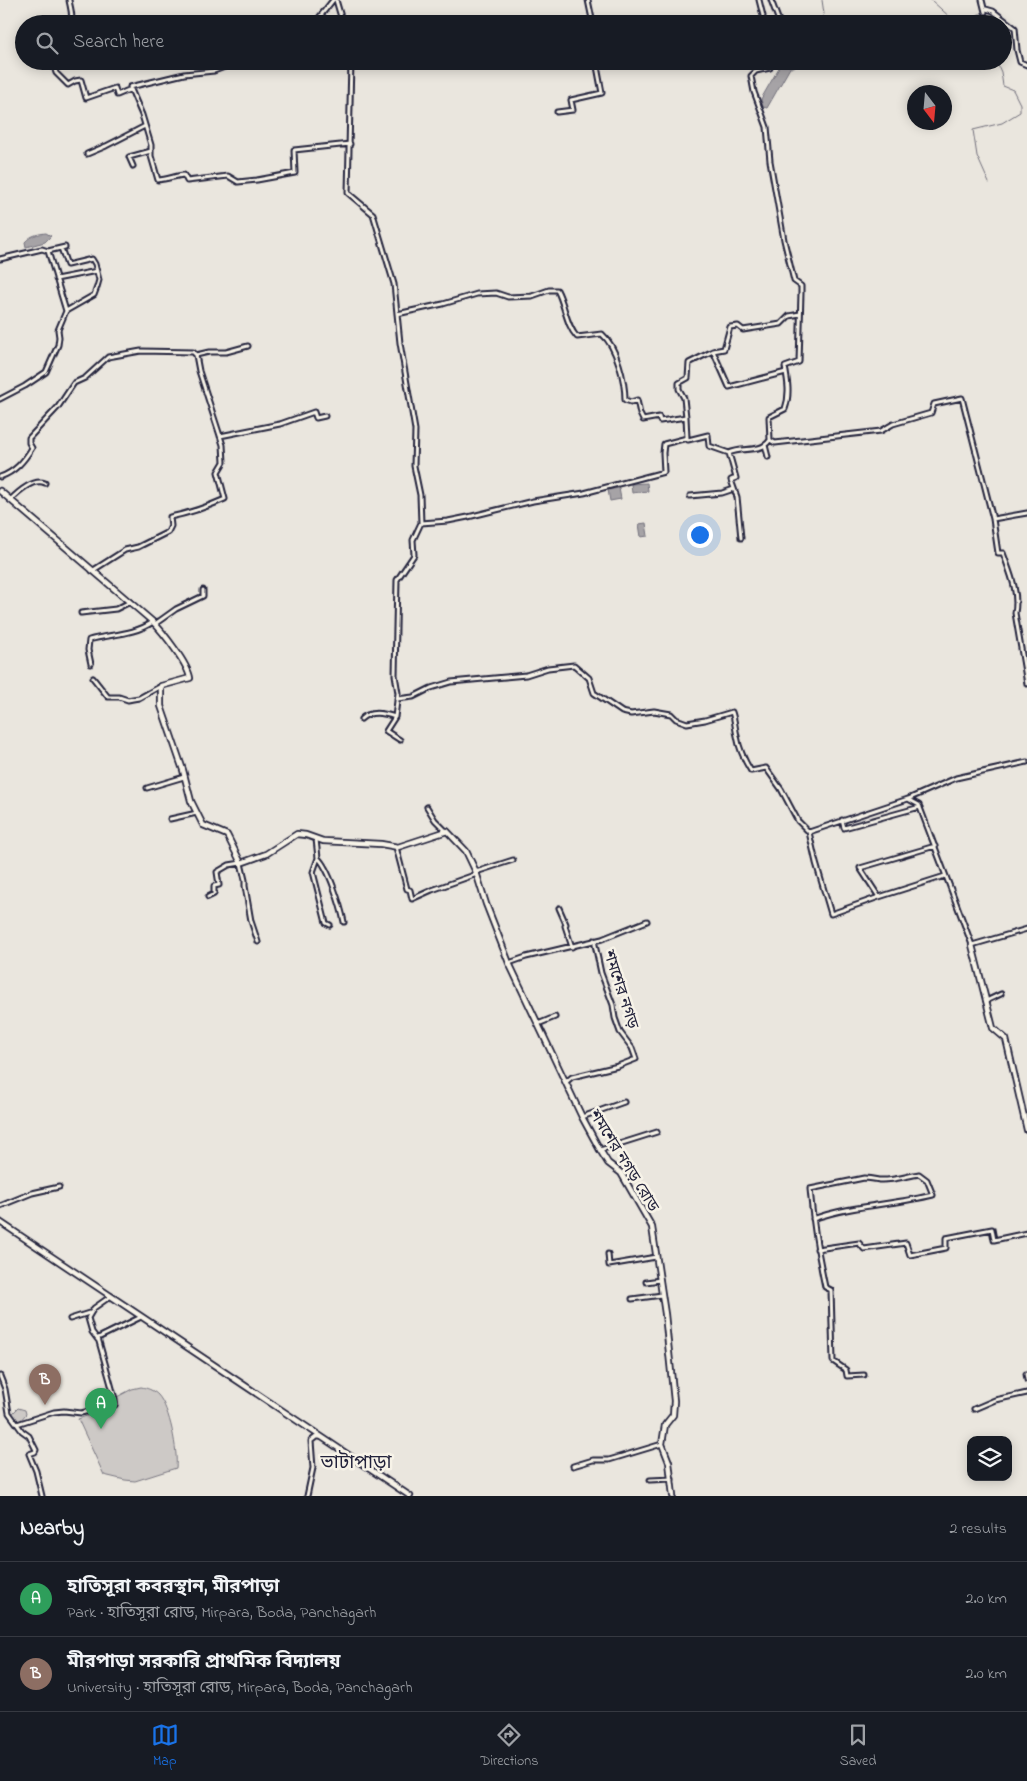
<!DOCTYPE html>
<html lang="en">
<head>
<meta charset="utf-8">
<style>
  :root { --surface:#171b24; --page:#242831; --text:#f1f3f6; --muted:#9ea1a6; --line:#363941; --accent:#1a73e8 }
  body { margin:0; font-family:"Indie Flower","Noto Sans Bengali",sans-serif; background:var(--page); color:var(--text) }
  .controls { position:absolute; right:15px; bottom:15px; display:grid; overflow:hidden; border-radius:10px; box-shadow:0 2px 12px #0003 }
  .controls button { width:45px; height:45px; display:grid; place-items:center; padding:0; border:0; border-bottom:1px solid var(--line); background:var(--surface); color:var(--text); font:25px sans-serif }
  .compass { position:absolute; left:907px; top:85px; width:45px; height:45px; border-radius:50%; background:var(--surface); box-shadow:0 2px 12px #0003; rotate:164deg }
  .you { position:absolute; left:699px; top:534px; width:18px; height:18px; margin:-12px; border:4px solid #fff; border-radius:50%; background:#1a73e8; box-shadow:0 0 0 8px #1a73e833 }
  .badge { display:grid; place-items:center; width:32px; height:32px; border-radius:50%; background:var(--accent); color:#fff; font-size:16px; font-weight:700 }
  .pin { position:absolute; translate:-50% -41px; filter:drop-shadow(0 1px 2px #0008) }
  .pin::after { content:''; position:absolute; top:26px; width:18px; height:15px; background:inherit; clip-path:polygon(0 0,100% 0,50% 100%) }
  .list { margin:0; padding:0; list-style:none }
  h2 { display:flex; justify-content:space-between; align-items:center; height:65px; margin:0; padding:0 20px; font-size:21px }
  h2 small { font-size:16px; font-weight:400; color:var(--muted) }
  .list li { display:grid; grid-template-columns:32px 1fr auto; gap:15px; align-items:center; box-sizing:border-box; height:75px; padding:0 20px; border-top:1px solid var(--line) }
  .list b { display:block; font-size:19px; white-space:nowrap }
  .list p { margin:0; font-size:16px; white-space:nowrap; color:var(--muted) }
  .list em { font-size:16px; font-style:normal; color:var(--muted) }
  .icon { flex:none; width:28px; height:28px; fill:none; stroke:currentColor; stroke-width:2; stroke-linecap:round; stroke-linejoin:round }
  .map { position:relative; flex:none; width:1027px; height:1496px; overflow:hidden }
  .search { position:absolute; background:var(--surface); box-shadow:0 2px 12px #0003; left:15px; right:15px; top:15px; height:55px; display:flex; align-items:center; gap:12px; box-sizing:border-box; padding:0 18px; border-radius:28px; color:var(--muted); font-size:19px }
  .sheet { height:215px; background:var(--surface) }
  nav { display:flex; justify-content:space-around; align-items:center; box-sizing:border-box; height:70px; border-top:1px solid var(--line); background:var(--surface); font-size:14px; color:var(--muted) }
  nav a { display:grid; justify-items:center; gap:2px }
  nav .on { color:var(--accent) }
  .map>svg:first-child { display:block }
</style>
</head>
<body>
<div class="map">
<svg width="1027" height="1496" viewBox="0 0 1027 1496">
  <rect width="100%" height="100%" fill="#eae6de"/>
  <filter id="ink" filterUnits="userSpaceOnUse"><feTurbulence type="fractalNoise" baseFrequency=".02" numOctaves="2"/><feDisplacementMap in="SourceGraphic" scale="10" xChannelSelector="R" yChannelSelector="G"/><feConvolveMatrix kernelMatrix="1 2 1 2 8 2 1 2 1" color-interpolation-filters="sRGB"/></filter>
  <g filter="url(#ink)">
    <path fill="#cdc9c6" stroke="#787680" d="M 141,1387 C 147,1388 153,1390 158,1395 C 170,1408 178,1452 176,1468 L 135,1481 L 125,1480 L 104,1475 L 78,1419 L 119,1405 L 117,1397 L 132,1389 Z
      M 18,1408 L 25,1410 L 26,1414 L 19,1422 L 12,1414 Z"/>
    <path fill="#a6a3a6" stroke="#716f7b" d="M 780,66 L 791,66 L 767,108 L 763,107 L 761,99 Z
      M 46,233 L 51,236 L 45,242 L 26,247 L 25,242 C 31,235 38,234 46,233 Z
      M 647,483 L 648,491 L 632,493 L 631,484 Z
      M 619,488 L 621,499 L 610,501 L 608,490 Z
      M 646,523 L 648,536 L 641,537 L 639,524 Z"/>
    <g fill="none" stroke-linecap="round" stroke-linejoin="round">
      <path stroke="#716f7b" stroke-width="1" d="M 931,0 L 952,19 L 968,22 L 979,14 L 987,14 L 993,24
        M 819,24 L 824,14 L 822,0
        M 791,68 L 809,61
        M 989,183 L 977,156 L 973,130 L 1002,123 L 1020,112 L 1020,104 L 1013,90 L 1003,86 L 1001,72 L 996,61"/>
      <g stroke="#22223b" stroke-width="7">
        <path id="street" d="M 69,0 C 70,7 74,17 70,24
          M 336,0 L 343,24
          M 588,0 L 593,24
          M 759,0 L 763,16
          M 771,0 L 780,24
          M 982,0 L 985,12
          M 986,9 L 993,11 L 1015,28 L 1017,50 L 1020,62 L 1027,65
          M 314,24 L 333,0
          M 43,61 L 45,64 L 53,63 L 56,73 L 68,85 L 75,81 L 81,80 L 86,98 L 115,88 L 117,95 L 131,89
          M 258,61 L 245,65 L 242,63 L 238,62 L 214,71 L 184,74 L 130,87 L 142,115 L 151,145 L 151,156 L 158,180 C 168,179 175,176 184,175 L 187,181 L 228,176 L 238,182 L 257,180 L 295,173 L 294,150 L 350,144
          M 351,61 L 348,193 L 373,214 L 394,284 L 400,343 L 415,430 L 414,466 L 420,495 L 421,523 L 413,540 L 414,555 L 397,580 L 395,675 L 398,693 L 395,717 C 384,713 370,710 361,719
          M 557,112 L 573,110 L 571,100 L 602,93 L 596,61
          M 87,154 L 106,146 L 145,126
          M 133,166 L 129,157 L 151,151
          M 65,247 L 48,251 L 66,311
          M 0,259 L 42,249 L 48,251
          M 56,279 L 97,271
          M 397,314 L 443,304 L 477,294 L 496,293 L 508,297 L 532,296 L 549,290 L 557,290 C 565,305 566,325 577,337 L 602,334 C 617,347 625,381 625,400 L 631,402 L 637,400 L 640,414 L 643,420 L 659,417 L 660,421 L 686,417 L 687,438 L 664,444 L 663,453 L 664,472 L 584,493 L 533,501 L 468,517 L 448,521 L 421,523
          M 713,351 L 729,387 L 786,372
          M 196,355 L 209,352 L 226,352 L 248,346
          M 0,399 L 25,386 L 46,372 L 58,345 L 59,337 L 58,330 L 66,311 L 94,295 L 97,287 L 99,280 L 95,264 L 92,259 L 67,265 L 61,248
          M 686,417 L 684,398 L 679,389 L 679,383 L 688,378 L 689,363 L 713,351 L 724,349 L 730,327 L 738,326 L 743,330 L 781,324 L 789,316 L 800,314
          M 220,436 L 280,424 L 314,412 L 316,418 L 325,416
          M 687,438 L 688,440 L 708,435 L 709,446 L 729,453
          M 770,440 L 769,417 L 785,409 C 790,395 788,382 785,367 L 799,362 L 801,293 L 801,286 L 794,281 L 784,240 L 770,161 L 767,127 L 754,92 L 751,76 L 756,71 L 770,68 L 771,61
          M 765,445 L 768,457
          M 0,477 C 15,472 24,461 32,448 L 29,443 L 29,438 L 58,407 L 74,383 L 85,378 L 108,357 L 141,351 L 193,352 L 196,355 L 199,371 L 223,445 L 224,462 L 218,472 L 225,499 C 207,507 190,513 170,517 L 171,526 L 168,532 L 138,547 L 125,550 L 92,571
          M 690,496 L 722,493 L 734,489
          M 10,500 C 18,492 34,478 45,483
          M 993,519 L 998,553 L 1003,553 C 1010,573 1019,592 1015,613 L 1027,684
          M 741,538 L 737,497 L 731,480 L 736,478 L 729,453 C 743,446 760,454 770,440 L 775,443 L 881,431 L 893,424 L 931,413 L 934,404 L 962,398 L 993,519 L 1027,513
          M 81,613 L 116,609 L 130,602
          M 155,624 L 176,609 L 203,596 L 203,590
          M 91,664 L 88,650 L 89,640 C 110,634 134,635 153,622
          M 93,678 L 108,697 L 119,697 L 128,700 L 133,699 L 139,698 L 161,686
          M 397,699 L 413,697 L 431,688 L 451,682 L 526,675 L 548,668 L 574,665 L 589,678 L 594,693 L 622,712 L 631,714 L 654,711 L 671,714 L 676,719 L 687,723 L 705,720 L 732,712 C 735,721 735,728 737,736 C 739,748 744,760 751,771 L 766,768 L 781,789 L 798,821 L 809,832 L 908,799 L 919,805 L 972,945 L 1027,929
          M 395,717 L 386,731 L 400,740
          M 147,788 L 184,777
          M 908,799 L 956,778 L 1027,762
          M 427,807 L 435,820 L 446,831
          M 170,819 L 197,813
          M 842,820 L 844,828 L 920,807
          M 809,832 L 816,863 L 831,914 L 879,897
          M 316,839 L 318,858 L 313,872 L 326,923 L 330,925
          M 935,846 L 860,868 L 879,897 L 945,876
          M 396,847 L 407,889 L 410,890 L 412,899 L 432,890 L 477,874
          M 318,858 C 329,868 341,907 344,922
          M 476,872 L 513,860
          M 208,897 L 214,894 L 214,886 L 219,885 L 217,872 L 229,865 L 241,863 L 245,880 L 245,886 L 251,921 L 258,942
          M 559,908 L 566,924 L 565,926 L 572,947
          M 509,963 L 526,957 L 602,939 L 647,921
          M 986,1001 L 1001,994
          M 538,1024 L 555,1017
          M 566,1082 L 572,1077 L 618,1066 L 636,1059 L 632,1048 L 620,1032 L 615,1018 L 613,1005 L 601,973 L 594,940
          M 582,1117 L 624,1102
          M 600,1150 L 657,1132
          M 0,1206 L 32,1193 L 59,1187
          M 813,1219 C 851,1205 893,1205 933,1195 L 927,1180 L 919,1174 C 906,1176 893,1181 879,1180 C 874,1179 870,1178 864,1178 L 810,1189 C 813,1223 818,1254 825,1287 L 831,1290 L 833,1361 L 846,1370 L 847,1376 L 864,1375
          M 817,1249 L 859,1243 L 864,1249 L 906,1243 L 910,1255 L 946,1248 L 946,1238 L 992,1229 L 994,1240 L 1027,1233
          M 608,1254 L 609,1265 L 656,1257
          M 646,1282 L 660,1280
          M 632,1299 L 662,1295
          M 70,1319 L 89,1313
          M 98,1340 L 92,1332 L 88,1318 L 94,1308 L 111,1296
          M 1027,1374 L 1026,1374 L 1027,1380
          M 0,1376 L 5,1389 L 9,1413 L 22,1431 L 29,1436 L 36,1450 L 35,1452 L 29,1454 L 36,1471 L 42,1496
          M 974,1409 L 995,1400 L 1027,1393
          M 17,1424 L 54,1412 L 64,1411 L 81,1413 L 115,1405 L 115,1399 L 98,1338 L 141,1317
          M 573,1466 L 593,1460 L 609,1460 L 662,1444
          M 650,1480 L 672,1479
          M 307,1496 L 313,1468 L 311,1441 L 316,1437 L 320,1437"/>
      </g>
      <g stroke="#22223b" stroke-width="8">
        <path id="secondary" d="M 0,491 L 153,622 C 163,632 188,664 190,678 L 161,686 L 161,706 L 183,770 L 191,801 L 203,825 L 227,835 L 241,863 L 266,854 L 297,834 L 306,835 L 323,841 L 381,844 L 398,847 L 447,831 L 466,851 L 476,872 L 486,904 L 509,963 L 582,1117 L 600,1150 L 608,1163 L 621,1173 L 652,1227 L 665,1314 L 674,1401 L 673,1415 L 665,1425 L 662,1444 L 669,1462 L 673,1496
          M 972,945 L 993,1028 L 1006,1039 L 1027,1130
          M 0,1222 L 410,1496"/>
      </g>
      <use href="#street" stroke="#f7f3e8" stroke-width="3"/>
      <use href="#secondary" stroke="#f7f3e8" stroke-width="4.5"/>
    </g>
  </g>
  <g text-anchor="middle" stroke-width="5" stroke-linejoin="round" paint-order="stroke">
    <g font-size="16" fill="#22223b" stroke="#f7f3e8">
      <text transform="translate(622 989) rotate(72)" y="6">শমশের নগড়</text>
      <text transform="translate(625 1160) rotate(58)" y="6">শমশের নগড় রোড</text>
    </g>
    <g font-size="19" fill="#22223b" stroke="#f7f3e8">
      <text x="356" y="1468">ভাটাপাড়া</text>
    </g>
  </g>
</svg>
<div class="controls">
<button><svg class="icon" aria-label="layers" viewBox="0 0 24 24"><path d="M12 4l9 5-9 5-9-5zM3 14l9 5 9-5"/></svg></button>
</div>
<svg class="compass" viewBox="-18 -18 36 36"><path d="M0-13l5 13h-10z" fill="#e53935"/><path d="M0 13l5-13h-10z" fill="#9ea1a6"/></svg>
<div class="you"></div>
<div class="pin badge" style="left:101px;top:1429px;background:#2e9e5b">A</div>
<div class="pin badge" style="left:45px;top:1405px;background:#8d6e63">B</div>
<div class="search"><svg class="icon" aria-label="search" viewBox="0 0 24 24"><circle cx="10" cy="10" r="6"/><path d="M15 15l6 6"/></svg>Search here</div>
</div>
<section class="sheet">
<h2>Nearby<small>2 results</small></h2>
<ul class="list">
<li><span class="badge" style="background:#2e9e5b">A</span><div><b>হাতিসূরা কবরস্থান, মীরপাড়া</b><p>Park · হাতিসূরা রোড, Mirpara, Boda, Panchagarh</p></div><em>2.0 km</em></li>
<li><span class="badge" style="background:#8d6e63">B</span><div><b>মীরপাড়া সরকারি প্রাথমিক বিদ্যালয়</b><p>University · হাতিসূরা রোড, Mirpara, Boda, Panchagarh</p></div><em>2.0 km</em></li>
</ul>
</section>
<nav>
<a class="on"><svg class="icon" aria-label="map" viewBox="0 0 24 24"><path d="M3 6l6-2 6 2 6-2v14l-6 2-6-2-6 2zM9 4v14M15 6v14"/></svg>Map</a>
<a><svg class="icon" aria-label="directions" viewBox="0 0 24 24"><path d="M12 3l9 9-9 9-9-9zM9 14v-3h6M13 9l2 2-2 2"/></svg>Directions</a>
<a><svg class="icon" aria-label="saved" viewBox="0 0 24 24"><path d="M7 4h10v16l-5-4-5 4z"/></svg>Saved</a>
</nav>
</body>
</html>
